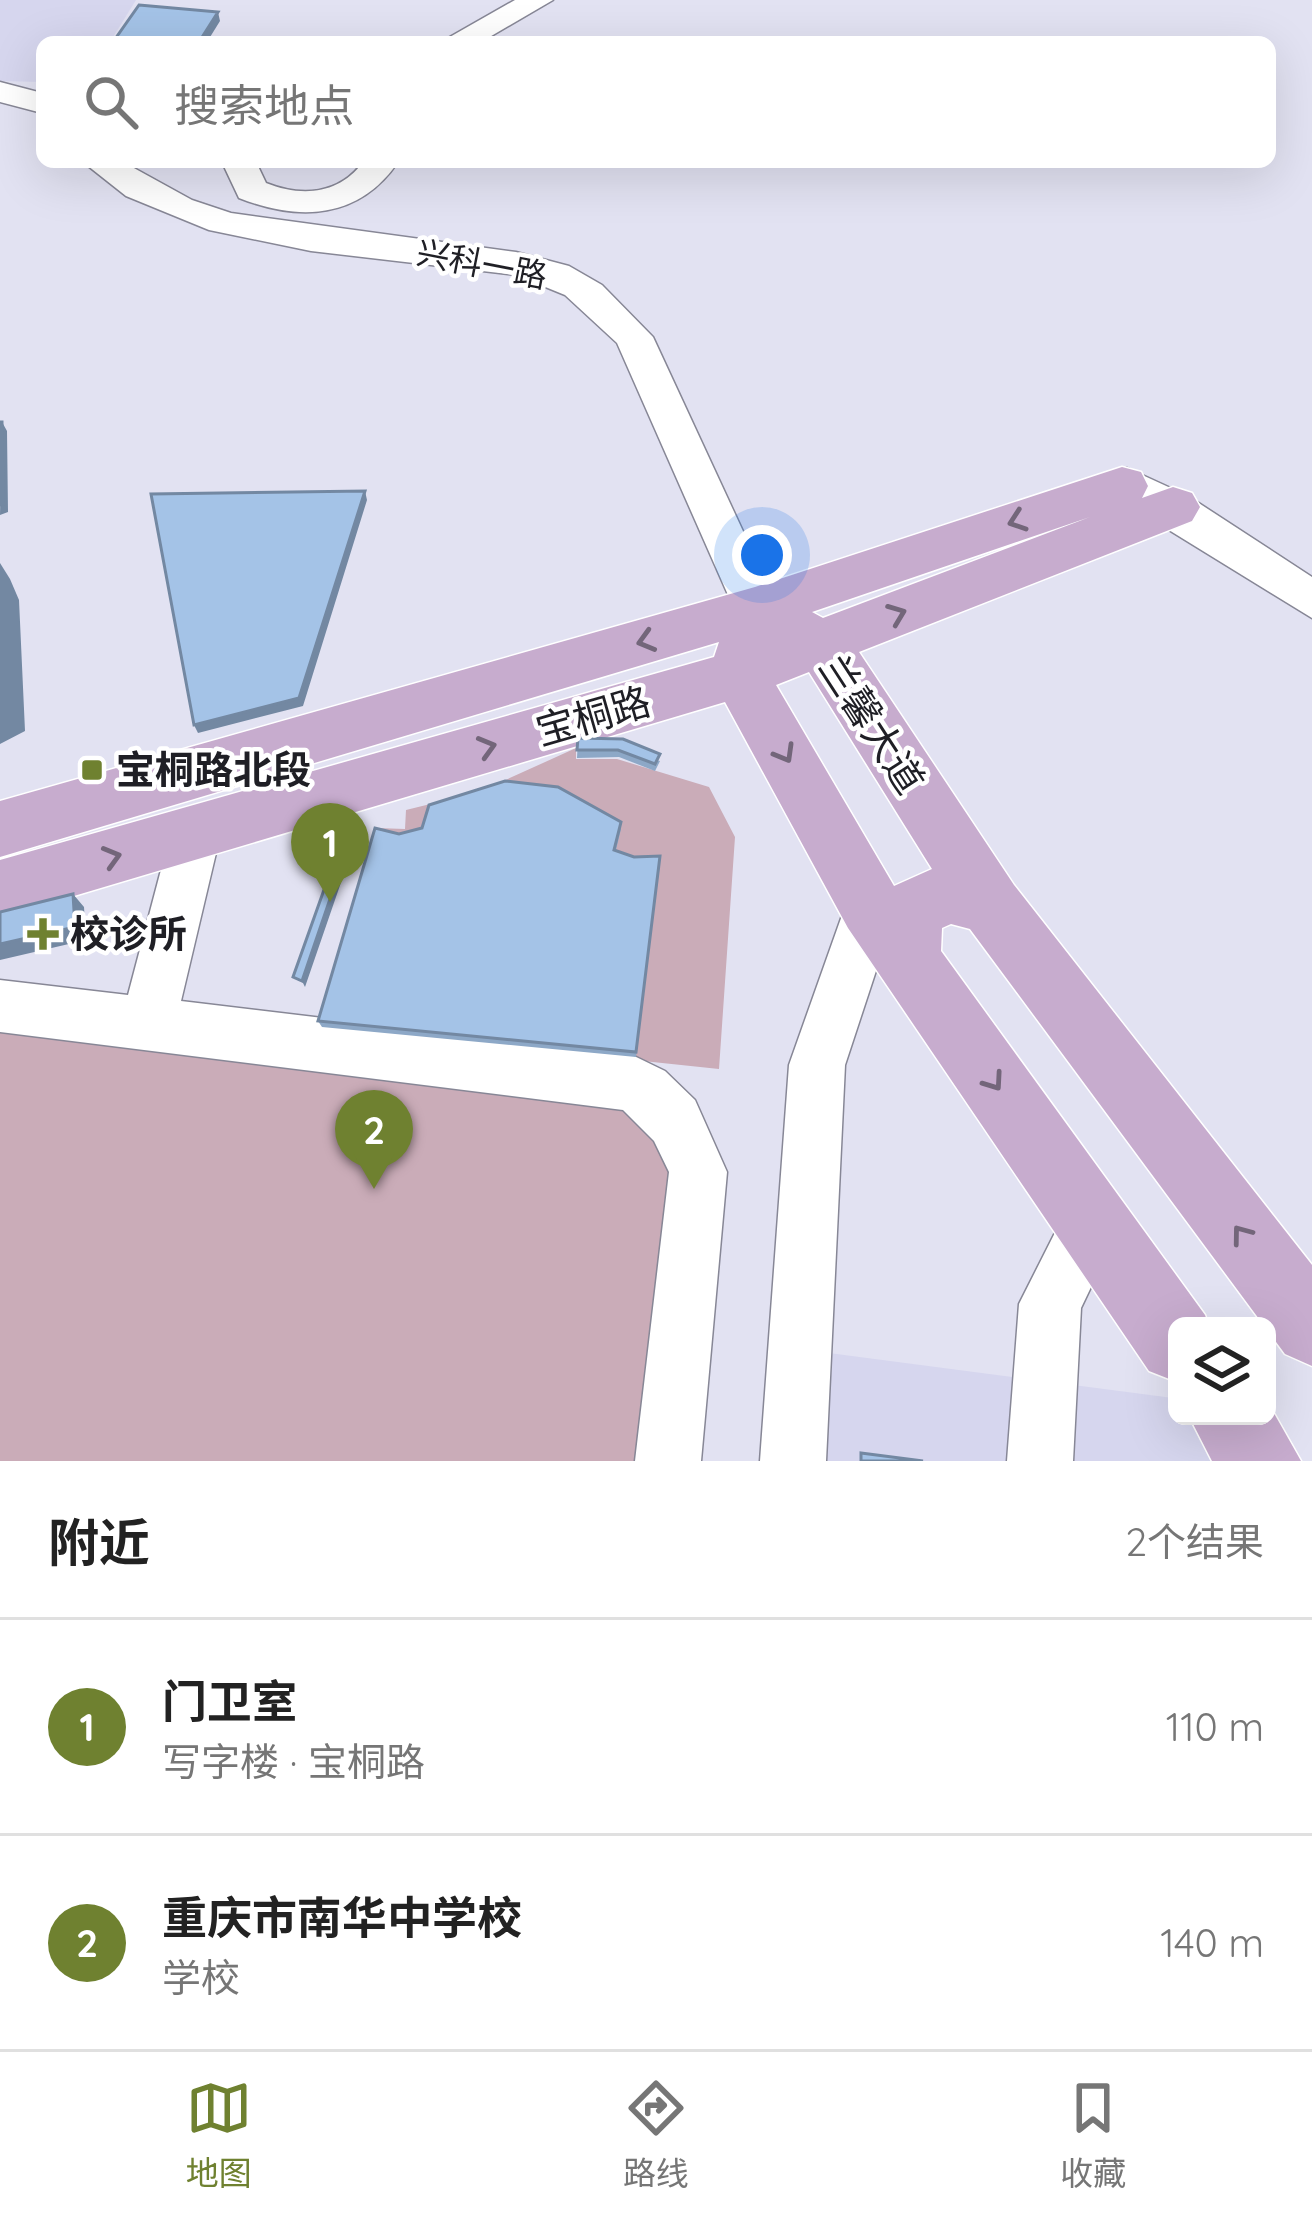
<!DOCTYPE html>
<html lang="zh">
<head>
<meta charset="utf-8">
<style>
  :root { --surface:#fff; --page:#f2f2f2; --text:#222; --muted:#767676; --line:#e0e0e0; --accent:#6f8130 }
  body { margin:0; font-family:Quicksand,"Noto Sans SC",sans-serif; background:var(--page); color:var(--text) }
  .controls { position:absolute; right:36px; bottom:36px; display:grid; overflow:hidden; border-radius:18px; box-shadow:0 12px 48px #0002 }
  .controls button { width:108px; height:108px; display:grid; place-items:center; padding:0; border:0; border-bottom:3px solid var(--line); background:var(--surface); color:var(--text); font:60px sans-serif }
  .you { position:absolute; left:762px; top:555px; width:42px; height:42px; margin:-30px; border:9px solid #fff; border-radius:50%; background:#1a73e8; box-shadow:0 0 0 18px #1a73e833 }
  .badge { display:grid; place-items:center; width:78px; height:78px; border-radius:50%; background:var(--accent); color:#fff; font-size:39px; font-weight:700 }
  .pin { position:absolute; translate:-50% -99px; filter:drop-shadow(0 3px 6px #0008) }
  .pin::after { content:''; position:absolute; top:63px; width:42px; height:36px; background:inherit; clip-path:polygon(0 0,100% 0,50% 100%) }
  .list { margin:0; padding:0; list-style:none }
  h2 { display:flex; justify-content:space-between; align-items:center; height:156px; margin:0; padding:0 48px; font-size:51px }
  h2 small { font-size:39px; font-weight:400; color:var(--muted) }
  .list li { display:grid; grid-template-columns:78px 1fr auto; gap:36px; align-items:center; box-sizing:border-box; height:216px; padding:0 48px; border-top:3px solid var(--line) }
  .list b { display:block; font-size:45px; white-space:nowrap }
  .list p { margin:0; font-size:39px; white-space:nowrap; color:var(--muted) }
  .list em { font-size:39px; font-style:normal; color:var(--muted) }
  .icon { flex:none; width:66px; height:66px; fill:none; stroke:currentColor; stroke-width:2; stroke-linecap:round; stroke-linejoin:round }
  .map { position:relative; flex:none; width:1312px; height:1461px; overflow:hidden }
  .search { position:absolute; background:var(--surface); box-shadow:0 12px 48px #0002; left:36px; right:36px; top:36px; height:132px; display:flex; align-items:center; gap:30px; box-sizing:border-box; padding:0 42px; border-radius:18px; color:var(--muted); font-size:45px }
  .sheet { height:588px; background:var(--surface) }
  nav { display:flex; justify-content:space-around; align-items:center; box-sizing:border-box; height:168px; border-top:3px solid var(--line); background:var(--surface); font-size:33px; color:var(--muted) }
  nav a { display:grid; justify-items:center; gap:6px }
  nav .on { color:var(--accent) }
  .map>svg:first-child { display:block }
</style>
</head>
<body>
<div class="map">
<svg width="1312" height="1461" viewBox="0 0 1312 1461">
  <rect width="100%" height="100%" fill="#e2e2f2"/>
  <path fill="#d6d6ee" d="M 0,0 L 136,0 L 110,42 L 42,42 L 42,82 L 0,81 Z
    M 829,1353 L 1173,1398 L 1177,1416 L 1187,1416 L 1223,1461 L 824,1461 Z"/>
  <path fill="#caacb8" d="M 576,748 L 576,759 L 617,759 L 709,787 L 735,837 L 719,1069 L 322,1027 L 377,828 L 405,829 L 406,810 L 479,792 Z
    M 0,1030 L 638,1112 L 683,1192 L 651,1461 L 0,1461 Z"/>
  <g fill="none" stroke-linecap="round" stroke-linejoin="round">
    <g stroke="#878796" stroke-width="3">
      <path id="minor" d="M 515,0 L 553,0 L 481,42 L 441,42 Z
        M 0,82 L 42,93 L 42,113 L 0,102 Z
        M 83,162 L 123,162 L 192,200 L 231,213 L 516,252 L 569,266 L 602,285 L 653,337 L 779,609 L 772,622 L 756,627 L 740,622 L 617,343 L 565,295 L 516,275 L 311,251 L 209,230 L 126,196 Z
        M 222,162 L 256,162 L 266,183 C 301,197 339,195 363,162 L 398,162 C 359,219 300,222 239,198 Z
        M 1127,468 L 1188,496 L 1312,577 L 1312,618 L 1112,495 L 1106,484 L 1112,473 Z
        M 196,810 L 214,816 L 221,832 L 181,1001 L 632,1055 L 665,1071 L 695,1100 L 727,1172 L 701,1461 L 635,1461 L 669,1172 L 654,1141 L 623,1110 L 0,1032 L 0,980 L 128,995 L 171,832 L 178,816 Z
        M 871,883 L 889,890 L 897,907 L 845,1065 L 826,1461 L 760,1461 L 789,1065 L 845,907 L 853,890 Z
        M 1092,1192 L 1113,1201 L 1122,1222 L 1081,1308 L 1073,1461 L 1007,1461 L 1019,1304 L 1071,1201 Z"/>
    </g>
    <g stroke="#fff" stroke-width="3">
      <path id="major" d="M 1122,467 L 1141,472 L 1148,486 L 1142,498 L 1173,487 L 1192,493 L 1200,507 L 1192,521 L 859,652 L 1014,885 L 1312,1265 L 1312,1366 L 1285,1354 L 970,929 L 951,924 L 942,928 L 941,951 L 1205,1315 L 1209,1326 L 1177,1326 L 1177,1382 L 1149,1371 L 848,928 L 725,702 L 0,918 L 0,860 L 714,657 L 719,642 L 0,857 L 0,801 L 755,587 ZM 1090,517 L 823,618 L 812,612 ZM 809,672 L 932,869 L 894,886 L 776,685 Z
        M 1267,1401 L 1301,1461 L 1212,1461 L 1189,1416 L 1267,1416 Z"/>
    </g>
    <use href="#minor" fill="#fff" fill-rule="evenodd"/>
    <use href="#major" fill="#c7acce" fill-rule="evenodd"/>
  </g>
  <path fill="#8da8c7" d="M 578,738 L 660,761 L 655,771 L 619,757 L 577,758 Z
    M 422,828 L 621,829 L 616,850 L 634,857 L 660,863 L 636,1057 L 322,1027 L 318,1021 L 399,834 Z"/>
  <path fill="#7388a2" d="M 218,12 L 220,21 L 207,42 L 199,42 Z
    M 2,422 L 7,431 L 8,512 L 0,515 Z
    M 365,491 L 367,500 L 303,706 L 198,733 L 194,725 Z
    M 0,563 L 10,579 L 19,600 L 25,731 L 0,744 Z
    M 344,858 L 347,865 L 305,987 L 302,981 Z
    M 73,894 L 84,907 L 86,940 L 0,960 L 0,944 Z"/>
  <path fill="#a4c3e7" stroke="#7388a2" stroke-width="3" d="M 139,5 L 218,12 L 199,42 L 113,42 Z
    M 0,422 L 2,422 L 3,504 L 0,505 Z
    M 365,491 L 299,698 L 194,725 L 151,494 Z
    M 578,738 L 623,739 L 660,754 L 655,764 L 618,750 L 577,750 Z
    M 505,781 L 558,787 L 621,822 L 614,850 L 634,857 L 660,856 L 636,1052 L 318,1021 L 375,828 L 399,834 L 422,828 L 429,805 Z
    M 336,856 L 344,858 L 302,981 L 293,977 Z
    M 73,894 L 75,927 L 0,944 L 0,912 Z
    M 861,1453 L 923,1461 L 861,1461 Z"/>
  <defs><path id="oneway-chevron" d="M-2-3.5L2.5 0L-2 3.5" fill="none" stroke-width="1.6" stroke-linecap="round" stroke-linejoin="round" transform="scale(3)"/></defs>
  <g stroke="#73667a">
    <use href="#oneway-chevron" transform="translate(1017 521) rotate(161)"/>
    <use href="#oneway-chevron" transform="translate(897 614) rotate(-21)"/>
    <use href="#oneway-chevron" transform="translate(646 641) rotate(164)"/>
    <use href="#oneway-chevron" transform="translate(487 747) rotate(-16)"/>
    <use href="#oneway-chevron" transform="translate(785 754) rotate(60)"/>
    <use href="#oneway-chevron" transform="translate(112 857) rotate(-16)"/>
    <use href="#oneway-chevron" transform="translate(994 1082) rotate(55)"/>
    <use href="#oneway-chevron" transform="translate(1241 1234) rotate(-127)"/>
  </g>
  <g fill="#6f8130" stroke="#fff" stroke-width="4.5">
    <rect x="80" y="758" width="24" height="24" rx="6"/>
    <path d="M37 916h12v12h12v12h-12v12h-12v-12h-12v-12h12z"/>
  </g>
  <g text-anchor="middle" stroke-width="9" stroke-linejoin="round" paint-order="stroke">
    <g font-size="33" fill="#1f1f25" stroke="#fff">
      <text transform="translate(482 264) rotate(11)" y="12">兴科一路</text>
    </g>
    <g font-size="39" fill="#1f1f25" stroke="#fff">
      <text transform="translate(593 716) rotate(-16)" y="14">宝桐路</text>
      <text transform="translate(872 724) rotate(57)" y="14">兰馨大道</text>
    </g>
    <g font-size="39" font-weight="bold" fill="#1f1f25" stroke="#fff" text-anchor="start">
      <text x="116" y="784">宝桐路北段</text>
      <text x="70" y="948">校诊所</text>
    </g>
  </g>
</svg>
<div class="controls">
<button><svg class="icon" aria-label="layers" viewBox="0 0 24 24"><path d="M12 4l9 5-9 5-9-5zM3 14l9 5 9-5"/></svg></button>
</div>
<div class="you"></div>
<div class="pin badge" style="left:330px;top:902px">1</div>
<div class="pin badge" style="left:374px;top:1189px">2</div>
<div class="search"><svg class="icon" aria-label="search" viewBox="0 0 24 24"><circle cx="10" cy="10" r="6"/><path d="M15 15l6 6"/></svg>搜索地点</div>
</div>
<section class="sheet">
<h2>附近<small>2个结果</small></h2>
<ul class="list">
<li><span class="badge">1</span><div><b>门卫室</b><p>写字楼 · 宝桐路</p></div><em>110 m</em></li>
<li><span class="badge">2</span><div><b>重庆市南华中学校</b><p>学校</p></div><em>140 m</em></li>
</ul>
</section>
<nav>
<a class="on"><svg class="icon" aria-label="map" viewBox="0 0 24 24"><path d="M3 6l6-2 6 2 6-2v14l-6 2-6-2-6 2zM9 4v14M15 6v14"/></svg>地图</a>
<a><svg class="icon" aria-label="directions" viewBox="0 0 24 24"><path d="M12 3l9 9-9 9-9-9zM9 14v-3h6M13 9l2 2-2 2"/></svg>路线</a>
<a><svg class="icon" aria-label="saved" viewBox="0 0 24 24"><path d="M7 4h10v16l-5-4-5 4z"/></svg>收藏</a>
</nav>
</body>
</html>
